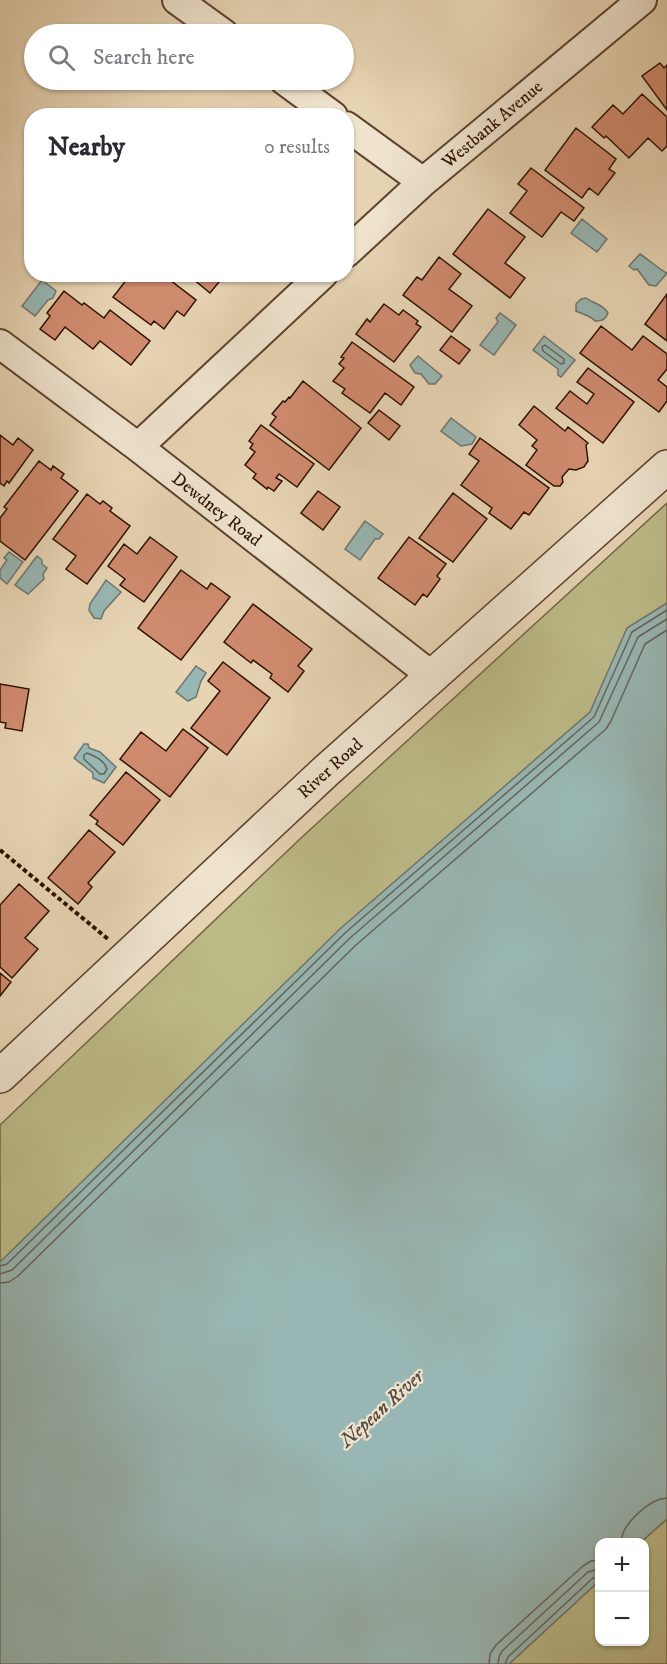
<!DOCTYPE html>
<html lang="en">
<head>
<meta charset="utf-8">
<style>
  :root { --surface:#fff; --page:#f7f7f7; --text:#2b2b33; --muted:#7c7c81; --line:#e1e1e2 }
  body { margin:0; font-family:"IM FELL DW Pica",serif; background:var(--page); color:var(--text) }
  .controls { position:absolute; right:18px; bottom:18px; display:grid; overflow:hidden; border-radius:12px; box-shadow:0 2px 4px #0004 }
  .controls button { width:54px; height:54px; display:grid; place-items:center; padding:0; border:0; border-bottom:2px solid var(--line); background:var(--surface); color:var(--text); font:30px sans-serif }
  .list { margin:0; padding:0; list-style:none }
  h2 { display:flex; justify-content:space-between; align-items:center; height:78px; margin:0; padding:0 24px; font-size:26px }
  h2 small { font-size:20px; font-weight:400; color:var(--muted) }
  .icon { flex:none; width:33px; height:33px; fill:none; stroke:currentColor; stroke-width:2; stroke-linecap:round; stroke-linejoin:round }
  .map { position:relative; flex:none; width:667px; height:1664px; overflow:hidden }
  .search { position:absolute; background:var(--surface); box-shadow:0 2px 4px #0004; left:24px; top:24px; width:330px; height:66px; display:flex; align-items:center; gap:15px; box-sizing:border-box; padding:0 21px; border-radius:33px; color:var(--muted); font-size:22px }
  .panel { position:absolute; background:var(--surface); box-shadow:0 2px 4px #0004; left:24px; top:108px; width:330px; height:174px; border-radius:24px }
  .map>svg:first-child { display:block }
</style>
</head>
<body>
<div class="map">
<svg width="667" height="1664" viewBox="0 0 667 1664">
  <rect width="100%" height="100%" fill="#e7d4b3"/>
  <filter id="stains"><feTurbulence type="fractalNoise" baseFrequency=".00333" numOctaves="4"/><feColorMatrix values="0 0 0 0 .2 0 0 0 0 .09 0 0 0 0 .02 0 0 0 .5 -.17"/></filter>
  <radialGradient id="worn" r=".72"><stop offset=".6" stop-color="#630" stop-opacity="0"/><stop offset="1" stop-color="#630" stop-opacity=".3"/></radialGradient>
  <path fill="#bcbb88" stroke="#766646" stroke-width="1.5" d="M 667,503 L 667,636 L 582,729 L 0,1283 L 0,1125 L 301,838 Z
    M 667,1519 L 667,1664 L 509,1664 L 599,1581 L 600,1642 L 644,1642 L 644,1542 L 641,1542 Z"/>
  <path fill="#98b7b4" stroke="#6e756d" stroke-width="1.5" d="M 582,219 L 607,239 L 597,252 L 571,233 Z
    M 640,254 C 647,258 661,271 667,273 L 656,286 L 649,285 L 637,269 L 634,270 L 629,266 Z
    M 42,280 L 56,291 L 53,298 L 48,300 L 35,316 L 22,306 Z
    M 586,298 C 594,304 603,304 608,313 C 605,320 602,321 595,321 C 590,315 583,315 576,311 L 576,304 L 581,299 Z
    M 500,313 L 516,325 L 494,355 L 480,345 L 498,322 L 496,318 Z
    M 544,336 L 575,360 L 561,377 L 558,375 L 558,369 L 533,350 Z
    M 418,356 L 442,376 L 435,384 L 429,384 L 421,374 L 415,373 L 410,365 Z
    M 451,418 L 476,437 L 472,444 L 461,446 L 441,431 Z
    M 365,521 L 383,534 L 379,539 L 375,539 L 360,560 L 345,549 Z
    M 9,552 L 23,562 L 7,584 L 0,578 L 0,570 L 7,560 L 4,558 Z
    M 37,556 L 42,560 L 42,564 L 47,568 L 43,574 L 44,579 L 28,594 L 15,585 Z
    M 106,580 L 121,592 L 104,611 L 101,619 L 94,618 L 89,610 L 90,604 Z
    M 667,603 L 667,1519 L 641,1542 L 600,1542 L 599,1581 L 509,1664 L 0,1664 L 0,1262 L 341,928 L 590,712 L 627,628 Z
    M 196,666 L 206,673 L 201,681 L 196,697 L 188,701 L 176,692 Z
    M 84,744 L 88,744 L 89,748 L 100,752 L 116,767 L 104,783 L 93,778 L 93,773 L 74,758 Z"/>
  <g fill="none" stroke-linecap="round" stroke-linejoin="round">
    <path stroke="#64645c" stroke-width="1.5" d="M 545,345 L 564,359 L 564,363 L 561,364 L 543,351 L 542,347 Z
      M 87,753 C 95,756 105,761 107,769 L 104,774 L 100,774 L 84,759 L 84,755 Z
      M 0,1266 L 7,1264 L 345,933 L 594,717 L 632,632 L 667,610
      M 0,1274 L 12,1270 L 350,938 L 599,722 L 638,637 L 667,619
      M 0,1283 L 9,1282 L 18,1276 L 356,945 L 606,729 L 611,721 L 645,644 L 667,630
      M 621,1542 C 622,1524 649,1499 667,1498
      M 489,1664 L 490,1654 L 496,1645 L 583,1566 L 591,1561 L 600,1560
      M 498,1664 L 499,1657 L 502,1651 L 588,1572 L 600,1569
      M 505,1664 L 508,1657 L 593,1578 L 600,1577"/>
  </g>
  <path fill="#d08b6f" stroke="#2f1103" stroke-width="1.5" d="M 660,63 L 664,68 L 667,65 L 667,110 L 642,76 Z
    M 642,94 L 667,117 L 667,146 L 662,151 L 648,138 L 629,158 L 606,136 L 604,138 L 592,127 L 613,105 L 623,114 Z
    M 576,128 L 616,159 L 609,169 L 615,173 L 598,195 L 589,188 L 582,198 L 545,170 Z
    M 531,168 L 584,208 L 574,221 L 561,212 L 542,237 L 510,213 L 527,191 L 518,184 Z
    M 488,209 L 525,237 L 505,263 L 525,278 L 510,298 L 453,254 Z
    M 439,257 L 461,274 L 449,289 L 472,306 L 452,332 L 403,295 L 417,277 L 422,280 Z
    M 131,274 L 162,274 L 196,300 L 184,316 L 177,311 L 164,329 L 154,321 L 151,325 L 113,297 Z
    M 187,274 L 229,274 L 225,279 L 223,277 L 210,293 Z
    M 64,291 L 82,305 L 84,303 L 104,318 L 110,310 L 150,341 L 131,365 L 100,341 L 93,349 L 65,327 L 55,340 L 40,329 L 50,316 L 47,313 Z
    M 667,294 L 667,341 L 645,324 Z
    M 384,304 L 399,315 L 403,310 L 418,321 L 416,324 L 421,327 L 394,362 L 356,334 L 367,319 L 370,322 Z
    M 601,326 L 632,350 L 643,336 L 667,354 L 667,369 L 658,380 L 667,387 L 667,401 L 659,412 L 580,353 Z
    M 451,336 L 470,350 L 459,364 L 440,350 Z
    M 352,342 L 414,387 L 401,405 L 385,393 L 370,413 L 342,393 L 345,389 L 333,381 L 344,368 L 339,364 L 344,358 L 341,357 Z
    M 588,368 L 634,402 L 603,443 L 556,408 L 570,391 L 587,404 L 594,394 L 577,382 Z
    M 303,381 L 361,428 L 329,470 L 270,425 L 276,417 L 272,414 L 283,401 L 285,402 L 289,397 L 290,398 Z
    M 534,406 L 565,431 L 568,427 L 588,443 L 586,445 L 588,461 L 584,467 L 576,470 L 569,469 L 562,477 L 563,482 L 560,486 L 554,486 L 526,465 L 537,450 L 532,446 L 537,440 L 519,425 Z
    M 379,410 L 400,426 L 389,440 L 368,423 Z
    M 261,425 L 314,464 L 297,487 L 279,474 L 276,478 L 282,481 L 274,491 L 268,487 L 267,489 L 253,478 L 256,474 L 245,465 L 255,452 L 250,448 L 253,444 L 249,441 Z
    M 0,435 L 13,445 L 18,438 L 33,450 L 9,483 L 7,481 L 4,486 L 0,483 Z
    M 480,438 L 549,488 L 529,515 L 524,512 L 511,529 L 489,513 L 492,508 L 461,485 L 479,461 L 469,454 Z
    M 39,461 L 51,470 L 53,466 L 64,474 L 61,478 L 78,491 L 25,560 L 0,541 L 0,518 L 7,509 L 4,507 Z
    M 318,491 L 340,507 L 323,530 L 301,513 Z
    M 453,493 L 487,519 L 453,562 L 419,538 Z
    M 87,494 L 100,504 L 103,501 L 112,508 L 110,511 L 130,526 L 87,584 L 66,569 L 76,556 L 53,539 Z
    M 150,537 L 177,557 L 144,602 L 120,585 L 125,579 L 108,566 L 124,544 L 137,554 Z
    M 409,537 L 446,564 L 437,576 L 440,579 L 427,597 L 423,594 L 415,605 L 378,578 Z
    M 181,570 L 207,589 L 211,583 L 230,597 L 181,660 L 138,628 Z
    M 253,604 L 312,649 L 298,666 L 304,671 L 288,692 L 270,678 L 272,674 L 253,660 L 251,663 L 224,642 Z
    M 223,662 L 270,698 L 227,755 L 191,728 L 220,691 L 208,681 Z
    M 0,684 L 29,689 L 22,731 L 5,728 L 6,723 L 0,722 Z
    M 183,729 L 208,748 L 170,797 L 120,759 L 141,732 L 166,751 Z
    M 126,772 L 160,800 L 123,845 L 96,824 L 98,821 L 90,815 Z
    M 89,830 L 115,852 L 88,883 L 92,887 L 78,904 L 48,878 Z
    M 19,884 L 49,911 L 25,938 L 38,949 L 12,978 L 0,967 L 0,905 Z
    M 0,973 L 11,982 L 0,996 Z"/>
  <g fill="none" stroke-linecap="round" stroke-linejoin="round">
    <g stroke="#5d422f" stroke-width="32">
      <path id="minor" d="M 177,0 L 224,34
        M 284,80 L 333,116
        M 346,126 L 423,182
        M 346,253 L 423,182 L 642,0
        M 0,344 L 138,447 L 432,676
        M 138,447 L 323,274"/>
    </g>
    <g stroke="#5d422f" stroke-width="36">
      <path id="tertiary" d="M 0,1076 L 326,771 L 667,467"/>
    </g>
    <path stroke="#2f1103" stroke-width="4" stroke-dasharray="4.5 3" stroke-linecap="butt" d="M 0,850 L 108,939"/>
    <use href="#minor" stroke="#efe3ce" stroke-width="28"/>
    <use href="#tertiary" stroke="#efe3ce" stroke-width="33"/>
  </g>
  <g text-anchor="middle" stroke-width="4.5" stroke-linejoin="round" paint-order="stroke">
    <g font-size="18" fill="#2f1103" stroke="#efe3ce">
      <text transform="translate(492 124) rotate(-40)" y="6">Westbank Avenue</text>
      <text transform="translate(217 509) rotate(38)" y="6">Dewdney Road</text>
      <text transform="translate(330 768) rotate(-42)" y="6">River Road</text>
    </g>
    <g font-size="20" font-style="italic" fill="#544b41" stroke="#efe3ce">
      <text transform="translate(381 1408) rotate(-42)" y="7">Nepean River</text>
    </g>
  </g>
  <rect width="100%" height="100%" filter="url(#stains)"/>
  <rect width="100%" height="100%" fill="url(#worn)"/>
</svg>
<div class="controls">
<button>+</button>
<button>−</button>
</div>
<div class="search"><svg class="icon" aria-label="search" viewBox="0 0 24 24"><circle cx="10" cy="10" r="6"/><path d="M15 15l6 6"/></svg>Search here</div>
<section class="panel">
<h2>Nearby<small>0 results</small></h2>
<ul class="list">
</ul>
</section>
</div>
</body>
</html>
